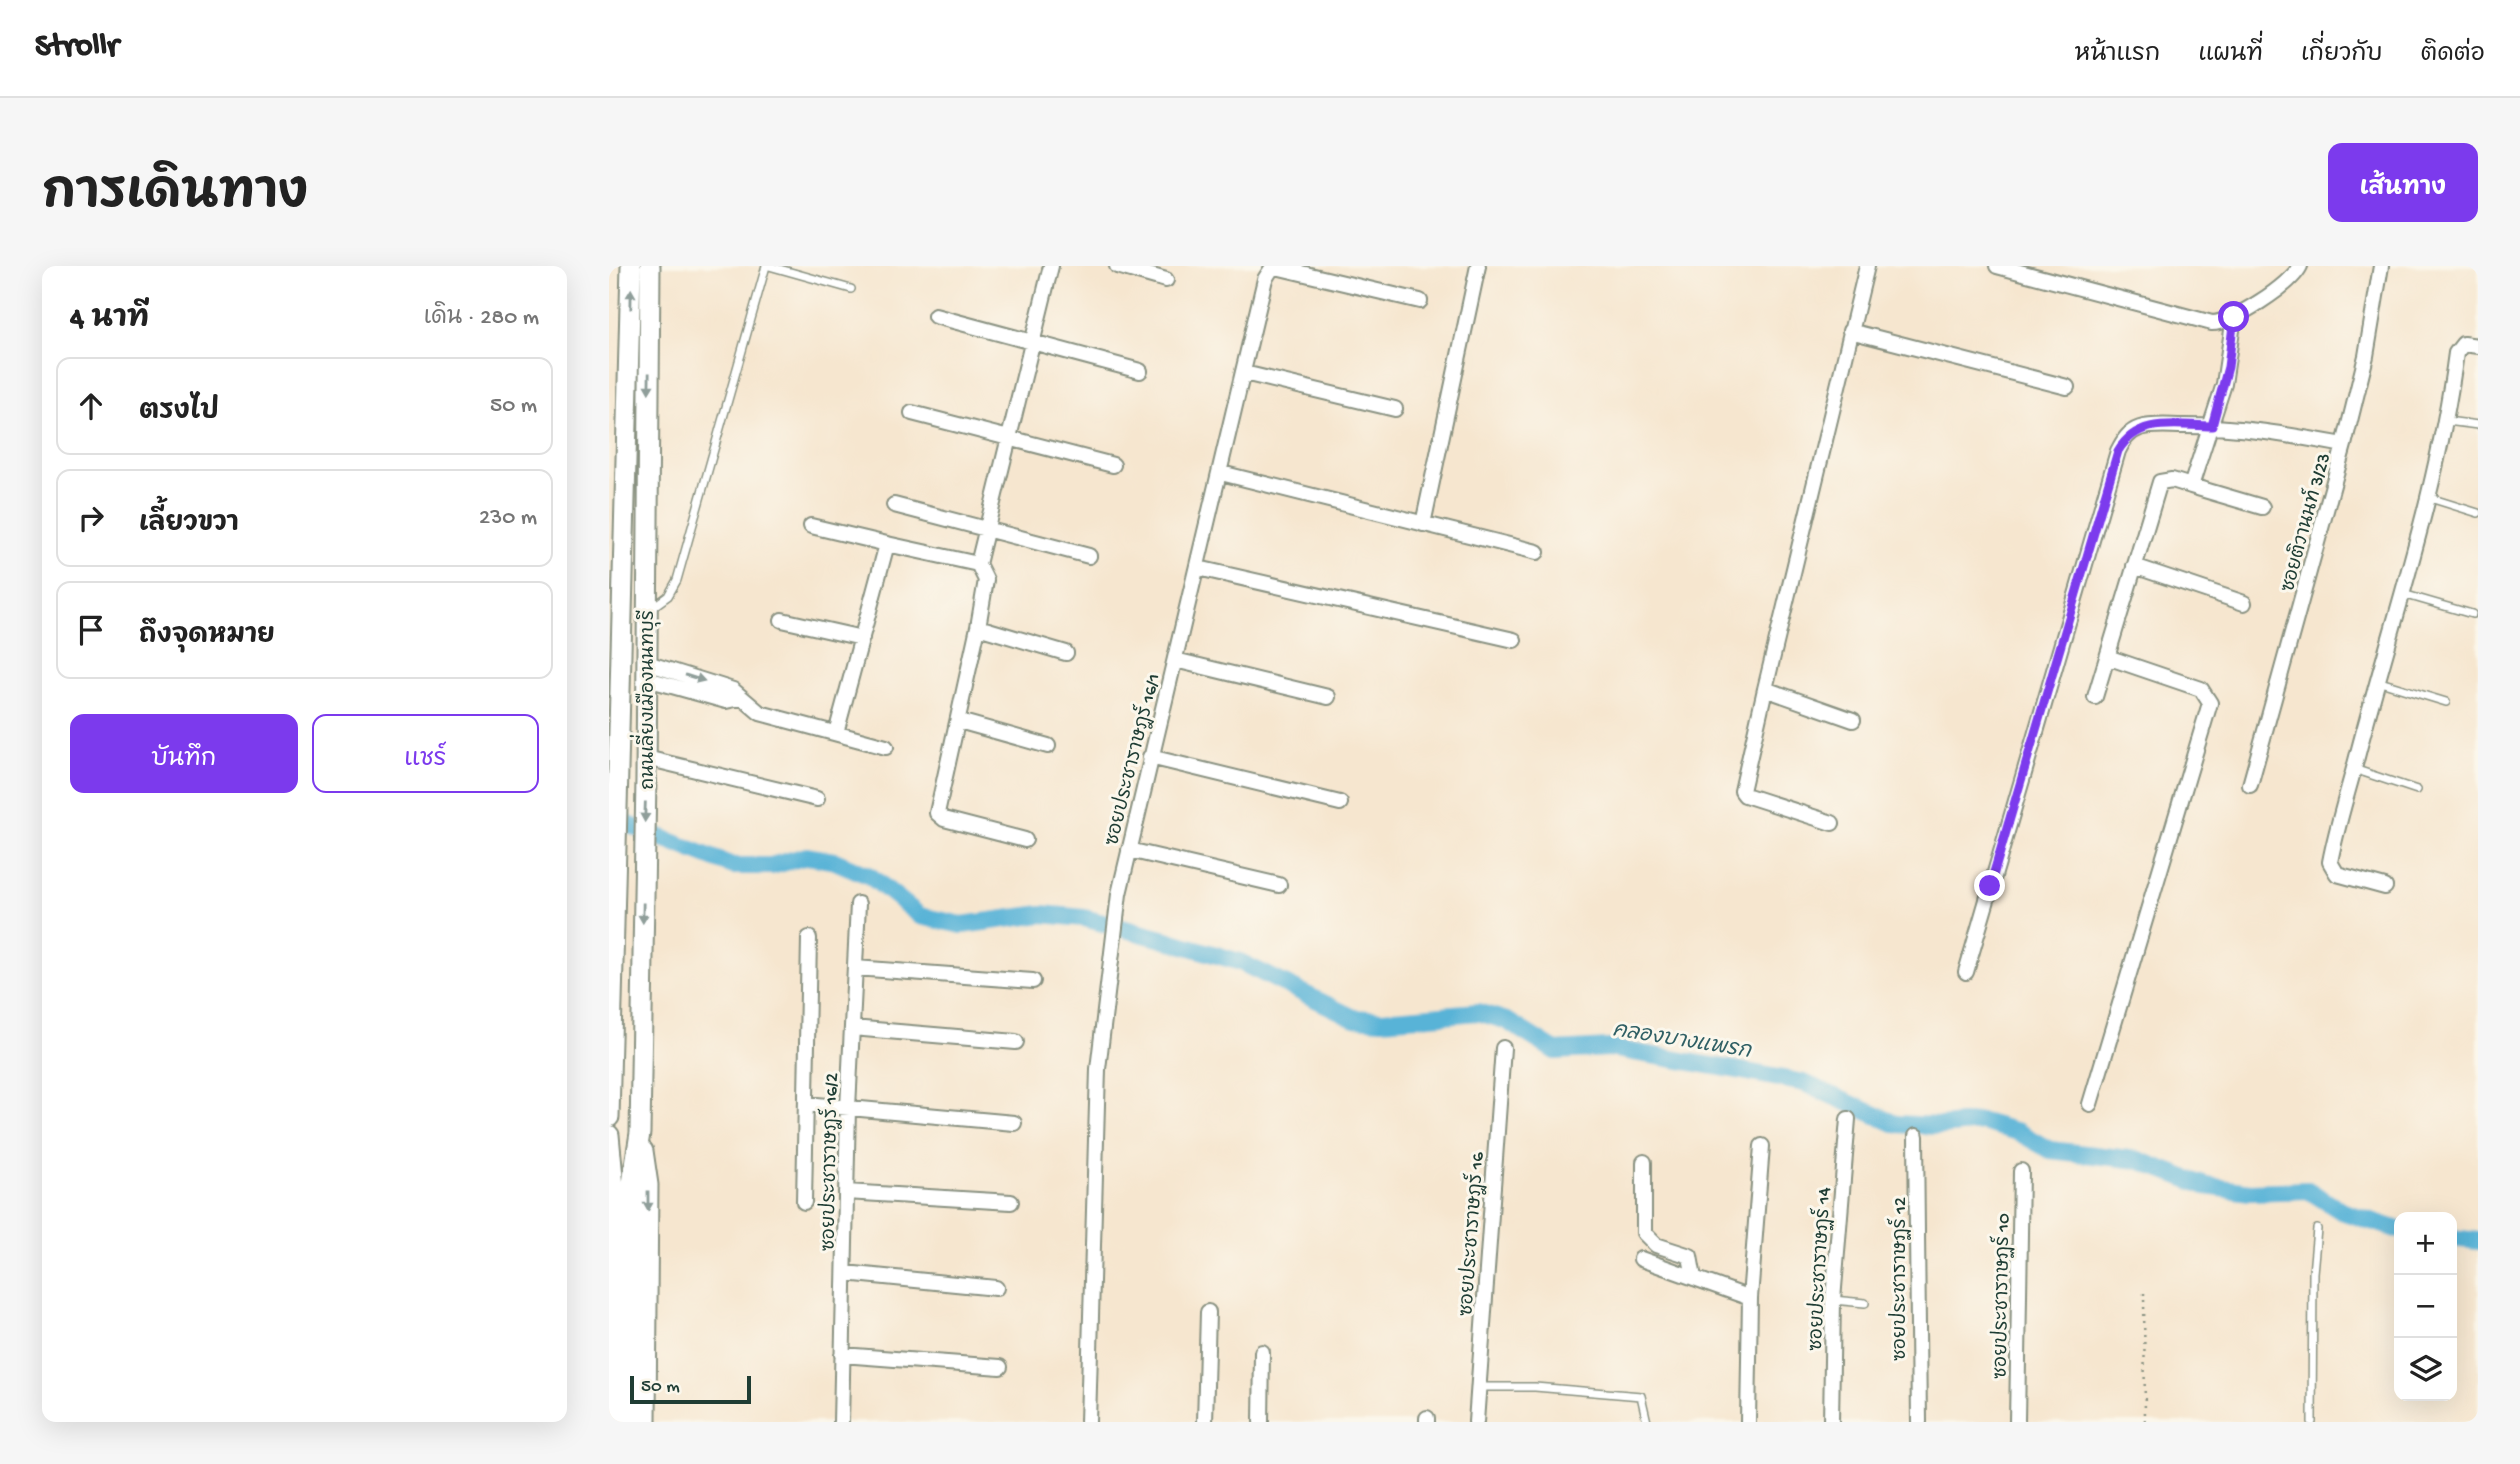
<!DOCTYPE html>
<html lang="th">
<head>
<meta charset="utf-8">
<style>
  :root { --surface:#fff; --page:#f6f6f6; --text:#222; --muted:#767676; --line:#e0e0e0; --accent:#7c3aed }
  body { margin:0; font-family:"Gochi Hand","Playpen Sans Thai",sans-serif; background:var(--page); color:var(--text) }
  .controls { position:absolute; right:21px; bottom:21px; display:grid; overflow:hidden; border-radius:14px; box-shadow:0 7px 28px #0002 }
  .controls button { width:63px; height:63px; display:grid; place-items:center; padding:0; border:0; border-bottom:2px solid var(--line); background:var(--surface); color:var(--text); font:35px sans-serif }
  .scale { position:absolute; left:21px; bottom:18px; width:121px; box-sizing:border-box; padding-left:7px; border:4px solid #1f3d34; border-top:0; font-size:19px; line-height:24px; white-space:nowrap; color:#1f3d34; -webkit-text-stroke:5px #fbf7ec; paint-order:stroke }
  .stop { position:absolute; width:21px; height:21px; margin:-16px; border:5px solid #7c3aed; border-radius:50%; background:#fff }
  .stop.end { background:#7c3aed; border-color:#fff; box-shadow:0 2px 7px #0008 }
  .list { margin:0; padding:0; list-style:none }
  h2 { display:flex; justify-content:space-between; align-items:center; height:91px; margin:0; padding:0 28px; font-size:30px }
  h2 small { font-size:23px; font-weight:400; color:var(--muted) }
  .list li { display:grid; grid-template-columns:46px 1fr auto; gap:21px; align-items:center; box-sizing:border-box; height:98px; margin:0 14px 14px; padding:0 14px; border:2px solid var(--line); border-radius:14px }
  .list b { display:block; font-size:26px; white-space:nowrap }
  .list em { font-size:23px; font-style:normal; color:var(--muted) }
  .actions { display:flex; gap:14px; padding:21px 28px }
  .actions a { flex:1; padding:16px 0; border:2px solid var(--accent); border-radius:14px; text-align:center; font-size:24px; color:var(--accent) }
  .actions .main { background:var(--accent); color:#fff }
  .icon { flex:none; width:38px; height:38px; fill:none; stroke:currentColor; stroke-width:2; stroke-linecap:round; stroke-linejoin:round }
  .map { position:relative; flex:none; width:1869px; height:1156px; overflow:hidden; border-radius:14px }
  header { display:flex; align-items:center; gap:42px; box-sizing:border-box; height:98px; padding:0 35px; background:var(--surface); border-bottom:2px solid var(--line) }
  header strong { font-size:33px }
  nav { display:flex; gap:38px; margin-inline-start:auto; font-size:24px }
  .intro { display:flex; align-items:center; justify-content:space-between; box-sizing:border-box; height:168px; padding:0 42px }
  h1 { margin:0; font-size:49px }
  .button { padding:18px 32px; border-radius:14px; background:var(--accent); color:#fff; font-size:24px; font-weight:700 }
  main { display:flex; gap:42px; padding:0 42px }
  aside { flex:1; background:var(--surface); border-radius:14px; box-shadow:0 7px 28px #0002 }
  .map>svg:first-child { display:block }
</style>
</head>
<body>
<header>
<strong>Strollr</strong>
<nav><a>หน้าแรก</a><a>แผนที่</a><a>เกี่ยวกับ</a><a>ติดต่อ</a></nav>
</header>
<div class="intro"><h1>การเดินทาง</h1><a class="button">เส้นทาง</a></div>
<main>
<aside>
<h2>4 นาที<small>เดิน · 280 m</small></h2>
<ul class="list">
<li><svg class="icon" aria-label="ahead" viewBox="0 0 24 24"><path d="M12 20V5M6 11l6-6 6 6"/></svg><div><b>ตรงไป</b></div><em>50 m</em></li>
<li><svg class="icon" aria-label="right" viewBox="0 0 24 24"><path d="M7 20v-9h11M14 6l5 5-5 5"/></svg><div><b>เลี้ยวขวา</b></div><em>230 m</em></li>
<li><svg class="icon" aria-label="arrive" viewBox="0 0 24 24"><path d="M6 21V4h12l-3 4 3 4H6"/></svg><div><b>ถึงจุดหมาย</b></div></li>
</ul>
<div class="actions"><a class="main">บันทึก</a><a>แชร์</a></div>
</aside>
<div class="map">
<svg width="1869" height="1156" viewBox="0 0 1869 1156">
  <rect width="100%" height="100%" fill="#fbf7ec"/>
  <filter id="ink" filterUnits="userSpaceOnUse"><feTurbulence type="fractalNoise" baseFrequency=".0143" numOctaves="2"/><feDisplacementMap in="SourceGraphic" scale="14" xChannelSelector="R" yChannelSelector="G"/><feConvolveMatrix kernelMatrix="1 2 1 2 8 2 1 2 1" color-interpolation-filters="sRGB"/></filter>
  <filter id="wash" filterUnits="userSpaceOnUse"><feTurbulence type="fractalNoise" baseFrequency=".00686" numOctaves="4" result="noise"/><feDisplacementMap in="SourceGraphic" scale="28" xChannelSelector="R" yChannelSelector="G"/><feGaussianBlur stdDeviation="1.57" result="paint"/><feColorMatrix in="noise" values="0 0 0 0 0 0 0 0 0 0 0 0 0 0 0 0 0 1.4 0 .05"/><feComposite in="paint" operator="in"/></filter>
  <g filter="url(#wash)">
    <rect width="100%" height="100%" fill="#f6e6cf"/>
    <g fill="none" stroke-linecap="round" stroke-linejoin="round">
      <path stroke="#59b3d7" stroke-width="18" d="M 0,551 L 124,600 L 162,600 L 198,590 L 226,595 L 261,610 L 311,650 L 353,659 L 433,648 L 475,652 L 561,675 L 631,696 L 745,752 L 773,754 L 869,746 L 898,755 L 946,785 L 1000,782 L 1128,804 L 1195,817 L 1287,858 L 1332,860 L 1373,856 L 1409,866 L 1441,884 L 1529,894 L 1597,920 L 1641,926 L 1699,924 L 1732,945 L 1790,964
        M 1843,972 L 1869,975"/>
    </g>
  </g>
  <g filter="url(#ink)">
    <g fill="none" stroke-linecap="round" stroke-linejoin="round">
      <g stroke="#8a9282" stroke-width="10">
        <path id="service" d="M 160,0 L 242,23
          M 1838,155 L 1869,159
          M 1821,232 L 1869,247
          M 1794,328 L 1863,348
          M 41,343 L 59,330 L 68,314 L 157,0
          M 1768,415 L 1837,436
          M 1745,503 L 1808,524
          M 1224,1034 L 1256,1037
          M 869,1121 L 926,1121 L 1032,1130 L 1038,1156
          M 1703,1156 L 1704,1007 L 1708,963"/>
      </g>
      <g stroke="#8a9282" stroke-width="18">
        <path id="minor" d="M 508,0 L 557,14
          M 1388,0 L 1603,57 C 1623,57 1682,19 1691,0
          M 326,50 L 531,105
          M 1625,51 L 1615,118 L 1582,220 L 1653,241
          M 1241,65 L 1458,121
          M 635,107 L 786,143
          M 303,147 L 504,199
          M 612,207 L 928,286
          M 285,239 L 480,290
          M 814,258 L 869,0
          M 202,260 L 278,278
          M 1525,300 L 1635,337
          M 589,302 L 905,374
          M 173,354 L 253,372
          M 369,361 L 457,387
          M 566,394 L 719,431
          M 38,397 L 124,424 L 151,447 L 277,481
          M 38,413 L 117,435 L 131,432
          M 1156,423 L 1133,525 L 1136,529 L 1223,557
          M 1486,431 L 1551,216 L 1563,214 L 1582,220
          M 1244,454 L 1156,423 L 1258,0
          M 350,455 L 439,480
          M 227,467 L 278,278 L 369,298
          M 541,491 L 731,537
          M 37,492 L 208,533
          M 1641,519 L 1735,179 L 1757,90 L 1772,0
          M 416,574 L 335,553 L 328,547 L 369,361 L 377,314 L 369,298 L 442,0
          M 520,584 L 670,619
          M 1776,621 L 1728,608 L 1721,596 C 1728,559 1740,523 1749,487 C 1784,353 1829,224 1847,87 L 1854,78 L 1869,80
          M 246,702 L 424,715
          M 1357,706 L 1509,185 C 1514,175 1519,166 1531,162 C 1544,158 1560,160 1574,160 C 1629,160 1681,169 1735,179
          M 243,762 L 407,776
          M 197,838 L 405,857
          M 1481,838 L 1601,437 L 1592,423 L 1498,391
          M 1307,870 L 1310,1156
          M 1035,896 L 1035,967 L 1047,979 L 1081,990 L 1085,1012
          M 237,926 L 402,936
          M 195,936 L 200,672
          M 1032,993 L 1141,1032
          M 236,1007 L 387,1022
          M 233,1089 L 391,1101
          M 232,1156 L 239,842 L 249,638
          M 479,1156 L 489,803 L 510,628 L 656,13 L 663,2 L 671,2 L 811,35
          M 596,1156 L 599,1046
          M 652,1156 L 653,1086
          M 818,1156 L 818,1152
          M 867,1156 L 894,782
          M 1139,1156 L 1141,1032 L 1153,880
          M 1222,1156 L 1224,1034 L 1239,853
          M 1408,1156 L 1412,905"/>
      </g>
      <g stroke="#8a9282" stroke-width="23">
        <path id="secondary" d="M 0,851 L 22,0
          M 0,869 L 5,922 L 0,1156
          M 34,885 L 39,919 L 37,1156
          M 19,1156 L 23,918 L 31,867 L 37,512 L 41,0"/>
      </g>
      <path stroke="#8a9282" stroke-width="2.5" stroke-dasharray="2 5" stroke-linecap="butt" d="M 1535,1027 L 1536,1156"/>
      <use href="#service" stroke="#fff" stroke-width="7"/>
      <use href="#minor" stroke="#fff" stroke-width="14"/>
      <use href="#secondary" stroke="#fff" stroke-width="19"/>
    </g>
    <defs><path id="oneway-solid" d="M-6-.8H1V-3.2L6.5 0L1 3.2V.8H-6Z" transform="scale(1.75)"/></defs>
    <g fill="#8f9e9a">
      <use href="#oneway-solid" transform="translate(22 33) rotate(-89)"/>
      <use href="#oneway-solid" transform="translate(40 117) rotate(91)"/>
      <use href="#oneway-solid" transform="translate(86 412) rotate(17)"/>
      <use href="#oneway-solid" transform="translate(36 546) rotate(92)"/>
      <use href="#oneway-solid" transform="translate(34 647) rotate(91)"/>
      <use href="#oneway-solid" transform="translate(39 935) rotate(90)"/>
    </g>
  </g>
  <g fill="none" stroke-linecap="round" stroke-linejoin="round" filter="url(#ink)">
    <path stroke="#7c3aed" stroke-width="9" d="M 1381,620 L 1509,185 C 1530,150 1567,160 1603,160 L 1619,101 L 1625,51"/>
  </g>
  <g text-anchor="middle" stroke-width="6" stroke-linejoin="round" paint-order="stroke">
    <g font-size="19" fill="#1f3d34" stroke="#fbf7ec">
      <text transform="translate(1695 256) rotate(-75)" y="7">ซอยติวานนท์ 3/23</text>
      <text transform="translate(37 434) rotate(-90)" y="7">ถนนเลี่ยงเมืองนนทบุรี</text>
      <text transform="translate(522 493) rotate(-76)" y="7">ซอยประชาราษฎร์ 16/1</text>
      <text transform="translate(219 896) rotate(-89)" y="7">ซอยประชาราษฎร์ 16/2</text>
      <text transform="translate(861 968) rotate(-86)" y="7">ซอยประชาราษฎร์ 16</text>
      <text transform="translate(1209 1003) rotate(-87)" y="7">ซอยประชาราษฏร์ 14</text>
      <text transform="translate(1289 1013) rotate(-90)" y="7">ซอยประชาราษฏร์ 12</text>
      <text transform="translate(1391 1030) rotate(-89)" y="7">ซอยประชาราษฏร์ 10</text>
    </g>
    <g font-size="21" font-style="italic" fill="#306065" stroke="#fbf7ec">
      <text transform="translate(1073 773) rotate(9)" y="7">คลองบางแพรก</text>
    </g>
  </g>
</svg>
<div class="controls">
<button>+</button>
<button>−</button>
<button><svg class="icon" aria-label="layers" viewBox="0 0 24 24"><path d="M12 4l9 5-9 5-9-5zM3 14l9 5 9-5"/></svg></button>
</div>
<div class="scale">50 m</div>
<div class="stop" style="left:1625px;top:51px"></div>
<div class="stop end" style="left:1381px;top:620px"></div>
</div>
</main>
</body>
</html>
